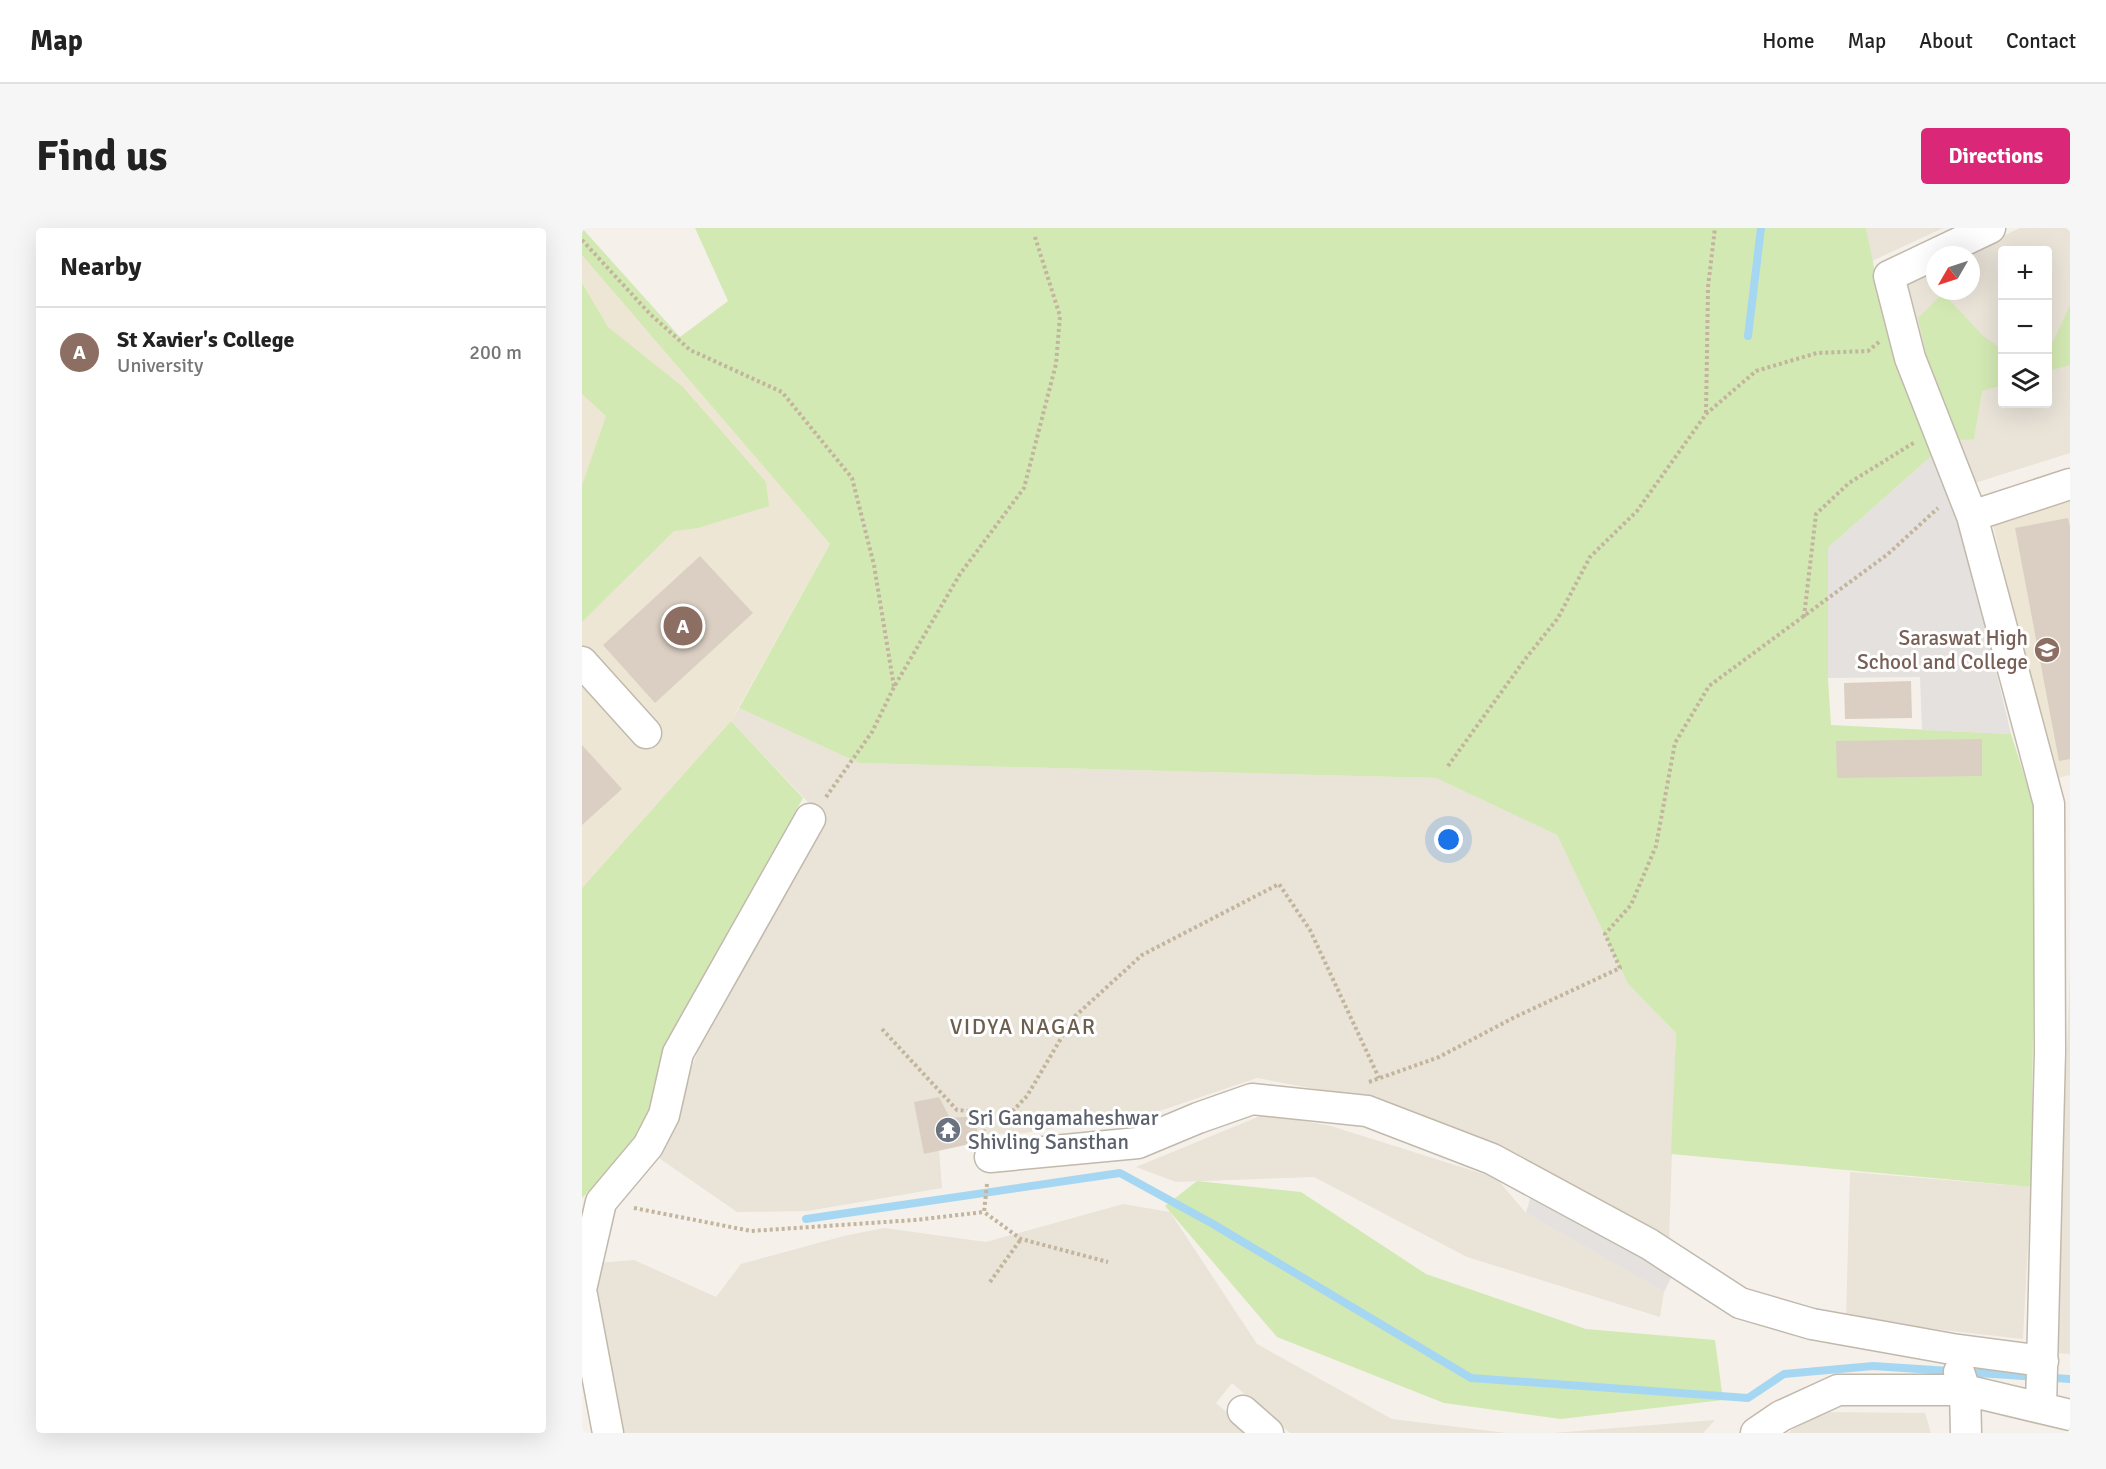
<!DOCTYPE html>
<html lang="en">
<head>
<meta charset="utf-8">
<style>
  :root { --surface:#fff; --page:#f6f6f6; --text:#222; --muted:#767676; --line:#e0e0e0; --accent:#db2777 }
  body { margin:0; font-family:Signika,sans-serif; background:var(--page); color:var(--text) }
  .controls { position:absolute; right:18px; top:18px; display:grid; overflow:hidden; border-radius:6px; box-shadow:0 6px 24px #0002 }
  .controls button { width:54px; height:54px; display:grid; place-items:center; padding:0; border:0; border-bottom:2px solid var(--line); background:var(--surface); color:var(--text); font:30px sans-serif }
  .compass { position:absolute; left:1344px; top:18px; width:54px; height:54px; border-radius:50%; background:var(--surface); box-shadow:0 6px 24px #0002; rotate:231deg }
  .you { position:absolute; left:867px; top:612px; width:21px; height:21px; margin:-15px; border:4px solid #fff; border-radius:50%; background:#1a73e8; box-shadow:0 0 0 9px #1a73e833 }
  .badge { display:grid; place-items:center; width:39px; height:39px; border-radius:50%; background:var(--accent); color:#fff; font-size:20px; font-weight:700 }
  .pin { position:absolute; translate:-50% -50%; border:3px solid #fff; box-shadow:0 2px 6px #0006 }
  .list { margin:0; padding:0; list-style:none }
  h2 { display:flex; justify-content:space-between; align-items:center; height:78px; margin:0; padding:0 24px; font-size:26px }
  h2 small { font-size:20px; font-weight:400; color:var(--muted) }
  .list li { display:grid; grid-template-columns:39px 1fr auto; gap:18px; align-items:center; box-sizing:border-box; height:90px; padding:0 24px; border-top:2px solid var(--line) }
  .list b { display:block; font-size:22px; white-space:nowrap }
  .list p { margin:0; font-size:20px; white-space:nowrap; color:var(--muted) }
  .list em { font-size:20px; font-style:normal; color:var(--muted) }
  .icon { flex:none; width:33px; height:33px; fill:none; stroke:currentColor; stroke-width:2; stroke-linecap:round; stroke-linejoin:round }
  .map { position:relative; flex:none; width:1488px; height:1205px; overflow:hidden; border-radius:6px }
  header { display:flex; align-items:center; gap:36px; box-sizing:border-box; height:84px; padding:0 30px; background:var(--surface); border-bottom:2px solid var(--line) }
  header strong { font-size:28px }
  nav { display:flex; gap:33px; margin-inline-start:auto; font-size:21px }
  .intro { display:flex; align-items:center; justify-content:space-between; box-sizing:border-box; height:144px; padding:0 36px }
  h1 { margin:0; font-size:42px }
  .button { padding:15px 27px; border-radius:6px; background:var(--accent); color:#fff; font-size:21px; font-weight:700 }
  main { display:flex; gap:36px; padding:0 36px }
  aside { flex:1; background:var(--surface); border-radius:6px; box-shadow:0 6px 24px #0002 }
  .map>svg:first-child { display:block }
</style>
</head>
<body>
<header>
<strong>Map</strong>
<nav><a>Home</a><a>Map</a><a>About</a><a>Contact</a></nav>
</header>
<div class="intro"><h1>Find us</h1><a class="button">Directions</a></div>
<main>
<aside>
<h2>Nearby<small></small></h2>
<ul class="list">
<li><span class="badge" style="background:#8d6e63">A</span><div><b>St Xavier's College</b><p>University</p></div><em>200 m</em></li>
</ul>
</aside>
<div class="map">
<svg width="1488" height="1205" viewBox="0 0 1488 1205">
  <rect width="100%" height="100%" fill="#f5f1ea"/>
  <path fill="#e9e3d8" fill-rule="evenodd" d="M 1284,0 L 1361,0 L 1290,33 Z
    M 1438,0 L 1488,0 L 1488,225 L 1393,255 L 1314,59 L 1353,40 L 1353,63 L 1389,63 L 1389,27 L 1381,27 ZM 1420,22 L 1466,22 L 1466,176 L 1420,176 Z
    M 157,480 L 277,535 L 854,550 L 975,607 L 1046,756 L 1094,805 L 1087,1014 L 786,871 L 675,850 L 536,897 L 498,896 L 442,905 L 356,908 L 360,960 L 226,983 L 155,984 L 77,930 L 122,806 L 239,588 L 149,493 Z
    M 1488,744 L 1488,1126 L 1473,1125 Z
    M 683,886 L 749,898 L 914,950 L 944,985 L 1082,1064 L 1078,1089 L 885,1029 L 732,949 L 594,954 L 554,939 Z
    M 1268,944 L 1449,959 L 1441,1111 L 1264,1091 Z
    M 541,976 L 588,984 L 675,1116 L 810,1191 L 925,1205 L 708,1205 L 650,1155 L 634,1175 L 668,1205 L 29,1205 L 6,1075 L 15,1035 L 52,1032 L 134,1069 L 159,1036 L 262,1008 L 302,1000 L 404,1014 Z
    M 1235,1184 L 1343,1185 L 1349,1205 L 1206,1205 Z
    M 1133,1192 L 1121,1205 L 971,1205 Z"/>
  <path fill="#eee6d4" d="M 0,26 L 248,316 L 149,493 L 0,660 Z
    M 1488,271 L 1488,547 L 1472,551 L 1411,297 Z"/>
  <path fill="#d3e9b3" d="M 0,0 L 98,109 L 146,73 L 113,0 L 1284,0 L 1302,88 L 1353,225 L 1246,320 L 1246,450 L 1249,497 L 1429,506 L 1454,585 L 1449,959 L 1089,926 L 1094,805 L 1046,756 L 975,607 L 854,550 L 277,535 L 157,480 L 248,316 L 0,27 Z
    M 0,55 L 26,99 L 101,159 L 184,254 L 187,278 L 116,300 L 92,303 L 0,394 L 0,257 L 24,188 L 0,166 Z
    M 1361,65 L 1401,108 L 1420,121 L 1420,157 L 1400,163 L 1392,211 L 1364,213 L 1336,90 Z
    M 1488,77 L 1488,137 L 1466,143 L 1466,115 L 1472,112 Z
    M 149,493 L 221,570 L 88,807 L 79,869 L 56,914 L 0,970 L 0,660 Z
    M 615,953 L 719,964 L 844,1046 L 1004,1101 L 1133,1112 L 1141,1172 L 979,1191 L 862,1175 L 695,1109 L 583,978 Z"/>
  <path fill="#e4e1de" d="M 1353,225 L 1382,308 L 1429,506 L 1340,502 L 1338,449 L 1246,450 L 1246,320 Z
    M 950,964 L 1091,1046 L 1082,1064 L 944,985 Z"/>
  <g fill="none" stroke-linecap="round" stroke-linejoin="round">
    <path stroke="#a6d7f2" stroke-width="8" d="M 1166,108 L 1179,0
      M 224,991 L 538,945 L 631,996 L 889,1150 L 1166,1170 L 1202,1146 L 1291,1138 L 1488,1151"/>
  </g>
  <path fill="#dacfc2" d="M 1486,290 L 1488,299 L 1488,531 L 1477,533 L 1433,300 Z
    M 118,328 L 171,385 L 73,475 L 21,417 Z
    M 1329,453 L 1330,490 L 1263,491 L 1262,455 Z
    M 1400,511 L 1400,548 L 1255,550 L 1254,513 Z
    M 0,517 L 40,561 L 0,597 Z
    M 357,869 L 368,890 L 393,888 L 397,914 L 342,926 L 332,874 Z"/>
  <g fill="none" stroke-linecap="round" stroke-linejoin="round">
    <g stroke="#c1b9ac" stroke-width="33">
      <path id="minor" d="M 1408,0 L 1307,48 L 1328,130 L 1390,288 L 1467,576 L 1468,824 L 1459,1179
        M 1390,288 L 1488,256
        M 0,434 L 64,505
        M 408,929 L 556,915 L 616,890 L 670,871 L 785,883 L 910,931 L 1067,1016 L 1158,1075 L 1230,1096 L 1370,1121 L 1461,1133
        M 0,1057 L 19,974 L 66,918 L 82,887 L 96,825 L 228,591
        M 0,1067 L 26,1205
        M 1377,1144 L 1383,1162 L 1488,1187
        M 661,1183 L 686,1205
        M 1174,1205 L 1199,1188 L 1256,1162 L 1383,1162 L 1384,1205"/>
    </g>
    <path stroke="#c3b49d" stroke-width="4" stroke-dasharray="3 3" stroke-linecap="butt" d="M 0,12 L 68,86 L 108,122 L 200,164 L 270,250 L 292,337 L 312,459
      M 1124,185 L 1126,59 L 1133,0
      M 1222,389 L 1234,286 L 1267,255 L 1333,214
      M 866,538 L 944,430 L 976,390 L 1008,329 L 1055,283 L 1124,186 L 1174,143 L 1235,125 L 1286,123 L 1297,114
      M 244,569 L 290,504 L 312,459 L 378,346 L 442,260 L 474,136 L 478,88 L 453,9
      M 300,801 L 375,882 L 396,884 L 402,904
      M 787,854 L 857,829 L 931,790 L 1038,740 L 1023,706 L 1049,677 L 1074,618 L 1093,515 L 1127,458 L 1306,326 L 1356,280
      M 423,899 L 425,889 L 445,868 L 491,790 L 560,727 L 697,656 L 728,702 L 797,850
      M 405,956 L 402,984 L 439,1011 L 526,1034
      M 52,980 L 169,1003 L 333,992 L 402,984
      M 408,1054 L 439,1011"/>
    <use href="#minor" stroke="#fff" stroke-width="30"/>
  </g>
  <defs>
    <g id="school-disc" transform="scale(1.35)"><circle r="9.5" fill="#8d6e63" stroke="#fff"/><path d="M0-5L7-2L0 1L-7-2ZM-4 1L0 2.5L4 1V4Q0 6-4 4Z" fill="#fff"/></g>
    <g id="temple-disc" transform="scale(1.35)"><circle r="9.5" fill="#6b7280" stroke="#fff"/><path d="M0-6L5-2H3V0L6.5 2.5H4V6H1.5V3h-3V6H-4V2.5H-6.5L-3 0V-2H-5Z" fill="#fff"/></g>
  </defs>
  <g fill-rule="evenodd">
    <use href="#school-disc" x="1465" y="422"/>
    <use href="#temple-disc" x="366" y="902"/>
  </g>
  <g text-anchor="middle" stroke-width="6" stroke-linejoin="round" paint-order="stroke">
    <g font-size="21" fill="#785e54" stroke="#fff" text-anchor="end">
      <text x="1446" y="417">Saraswat High<tspan x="1446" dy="24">School and College</tspan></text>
    </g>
    <g font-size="21" fill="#5b616d" stroke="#fff" text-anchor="start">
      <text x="386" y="897">Sri Gangamaheshwar<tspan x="386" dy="24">Shivling Sansthan</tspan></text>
    </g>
    <g font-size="22" letter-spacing="1.5" fill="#6c5f4f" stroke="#fff">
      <text x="441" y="806">VIDYA NAGAR</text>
    </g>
  </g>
</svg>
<div class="controls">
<button>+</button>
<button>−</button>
<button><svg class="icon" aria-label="layers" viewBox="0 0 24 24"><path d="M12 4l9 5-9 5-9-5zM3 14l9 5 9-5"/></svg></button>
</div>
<svg class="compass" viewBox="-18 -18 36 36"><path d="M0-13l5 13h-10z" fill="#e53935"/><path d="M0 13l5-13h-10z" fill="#767676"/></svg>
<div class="you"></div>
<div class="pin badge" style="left:101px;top:398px;background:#8d6e63">A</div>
</div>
</main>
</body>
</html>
